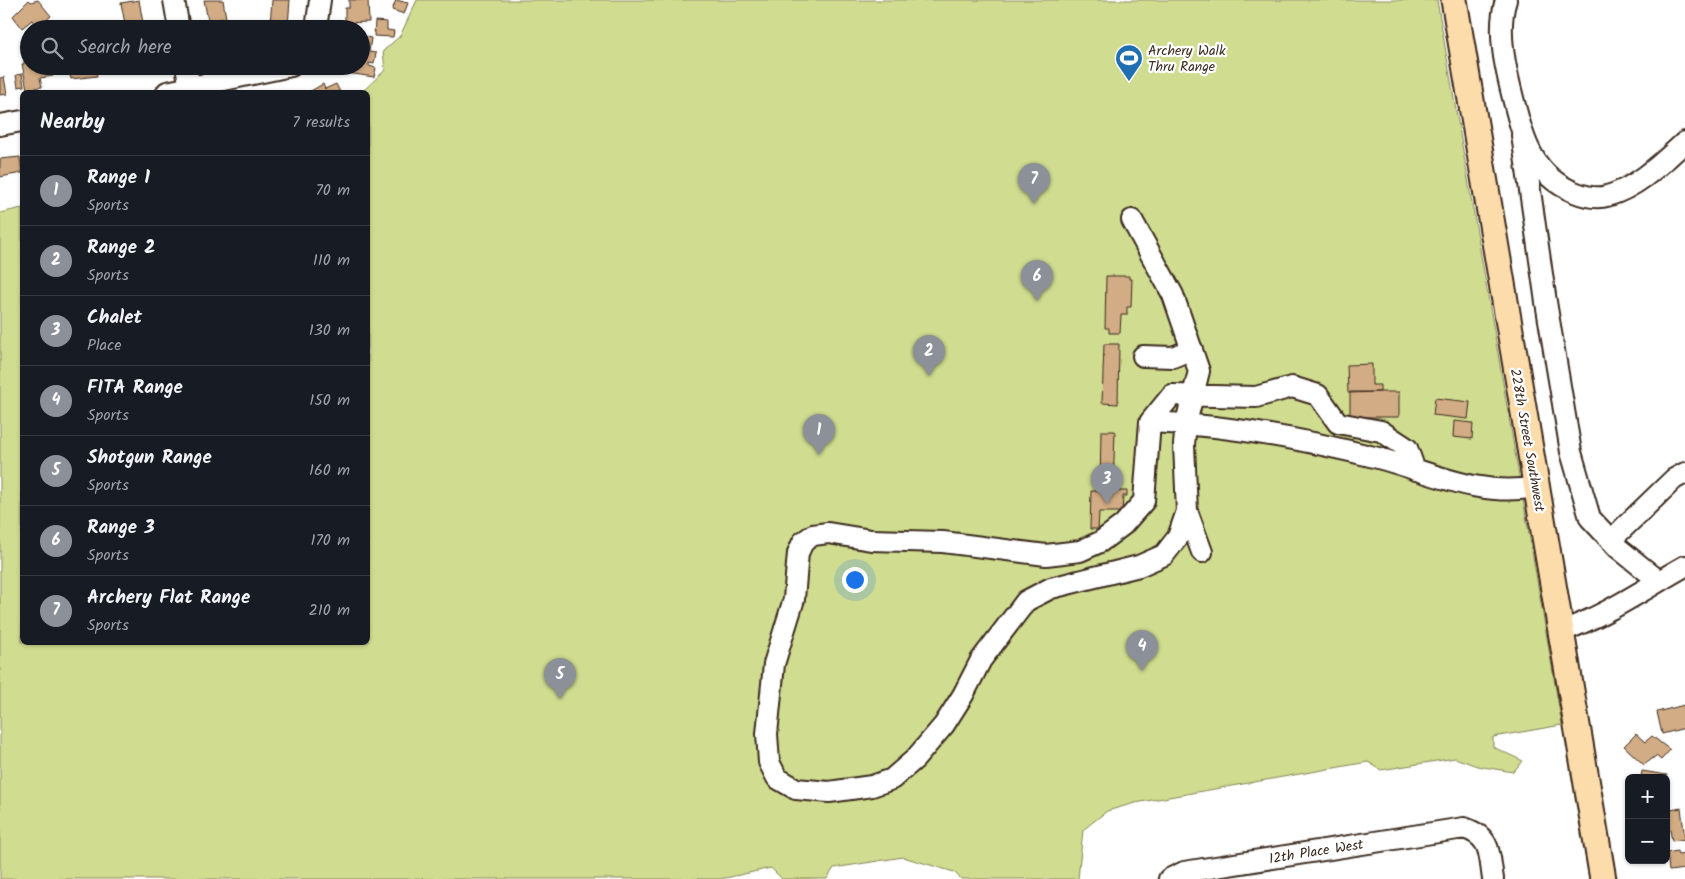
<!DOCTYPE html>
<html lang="en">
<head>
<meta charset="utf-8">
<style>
  :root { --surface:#171b24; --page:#242831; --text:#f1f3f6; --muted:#9ea1a6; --line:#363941; --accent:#8c9099 }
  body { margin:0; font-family:Kalam,sans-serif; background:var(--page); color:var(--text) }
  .controls { position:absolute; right:15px; bottom:15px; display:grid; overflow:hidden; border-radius:8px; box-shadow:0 1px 4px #0004 }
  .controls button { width:45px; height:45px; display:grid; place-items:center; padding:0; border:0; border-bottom:1px solid var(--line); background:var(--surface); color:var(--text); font:25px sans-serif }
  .you { position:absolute; left:854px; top:579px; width:18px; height:18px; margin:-12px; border:4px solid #fff; border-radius:50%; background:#1a73e8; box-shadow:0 0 0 8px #1a73e833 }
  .badge { display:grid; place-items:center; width:32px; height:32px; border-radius:50%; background:var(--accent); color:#fff; font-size:16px; font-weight:700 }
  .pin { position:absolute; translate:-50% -41px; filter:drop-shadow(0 1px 2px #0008) }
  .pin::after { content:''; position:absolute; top:26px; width:18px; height:15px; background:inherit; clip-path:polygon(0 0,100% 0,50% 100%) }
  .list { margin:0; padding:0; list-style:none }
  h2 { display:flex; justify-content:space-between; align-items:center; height:65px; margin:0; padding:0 20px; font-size:21px }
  h2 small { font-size:16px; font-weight:400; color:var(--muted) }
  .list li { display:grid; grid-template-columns:32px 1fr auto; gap:15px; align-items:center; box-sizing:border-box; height:70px; padding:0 20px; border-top:1px solid var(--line) }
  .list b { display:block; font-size:19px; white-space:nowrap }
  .list p { margin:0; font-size:16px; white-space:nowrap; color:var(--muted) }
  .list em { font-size:16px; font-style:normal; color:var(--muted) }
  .icon { flex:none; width:28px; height:28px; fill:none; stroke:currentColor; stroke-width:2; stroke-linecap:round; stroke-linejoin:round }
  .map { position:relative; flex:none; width:1685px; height:879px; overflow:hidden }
  .search { position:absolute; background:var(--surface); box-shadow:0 1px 4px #0004; left:20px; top:20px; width:350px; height:55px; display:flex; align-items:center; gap:12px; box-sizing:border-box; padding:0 18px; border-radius:28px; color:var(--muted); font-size:19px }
  .panel { position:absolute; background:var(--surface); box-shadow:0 1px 4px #0004; left:20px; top:90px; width:350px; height:555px; border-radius:8px }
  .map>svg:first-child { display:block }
</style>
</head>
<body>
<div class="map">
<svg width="1685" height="879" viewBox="0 0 1685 879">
  <rect width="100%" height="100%" fill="#fff"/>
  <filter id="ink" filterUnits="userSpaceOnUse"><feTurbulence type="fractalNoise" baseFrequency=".02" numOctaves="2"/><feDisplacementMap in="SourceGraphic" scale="10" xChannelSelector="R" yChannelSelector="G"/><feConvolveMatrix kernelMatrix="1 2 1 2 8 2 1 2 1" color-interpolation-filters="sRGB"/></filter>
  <g filter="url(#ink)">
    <path fill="#d0dc90" stroke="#868357" d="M 417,0 L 1437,0 L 1562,725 L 1493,737 L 1493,747 L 1523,761 L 1513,772 L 1477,766 L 1455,758 L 1381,770 L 1368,762 L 1135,803 L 1107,811 L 1083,830 L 1078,879 L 961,879 L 954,872 L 903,857 L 834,868 L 827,879 L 782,879 L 771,868 L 721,879 L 0,879 L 0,213 L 22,208 L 22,642 L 368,642 L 368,92 L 362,92 L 385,70 L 383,51 L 400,36 Z"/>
    <path fill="#d2ac84" stroke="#3b2a1e" d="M 29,0 L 31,2 L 38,0 L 51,16 L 37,28 L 32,20 L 22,28 L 13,16 Z
      M 139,0 L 144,29 L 126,29 L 121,3 Z
      M 204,0 L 223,0 L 226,18 L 208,21 Z
      M 272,0 L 290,0 L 288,26 L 270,24 Z
      M 349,0 L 368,0 L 369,22 L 345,23 L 345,8 L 349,8 Z
      M 396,0 L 408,3 L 404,14 L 392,10 Z
      M 375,21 L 387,22 L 387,30 L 394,31 L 393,37 L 374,36 Z
      M 361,36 L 371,38 L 369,52 L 376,53 L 374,64 L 369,63 L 369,66 L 376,68 L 374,77 L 347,73 L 348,66 L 361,66 Z
      M 29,60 L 29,66 L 51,66 L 53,76 L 40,78 L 42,87 L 27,89 L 22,64 L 24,64 L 24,61 Z
      M 68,66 L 95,66 L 97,76 L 71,79 Z
      M 22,74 L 24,86 L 18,87 L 16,75 Z
      M 4,77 L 7,94 L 0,95 L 0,78 Z
      M 323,84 L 325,89 L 336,84 L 340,92 L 309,92 Z
      M 20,157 L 22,173 L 0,177 L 0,159 Z
      M 1106,276 L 1129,276 L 1129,279 L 1132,279 L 1131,307 L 1127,307 L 1127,315 L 1121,315 L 1120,333 L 1109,333 L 1109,328 L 1105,328 Z
      M 1104,344 L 1119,344 L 1118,404 L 1102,403 Z
      M 1372,364 L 1372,385 L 1380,385 L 1380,392 L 1348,393 L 1347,365 Z
      M 1350,392 L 1399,392 L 1399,417 L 1350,417 Z
      M 1435,398 L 1470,402 L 1468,419 L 1433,415 Z
      M 1454,421 L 1473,423 L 1472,439 L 1453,437 Z
      M 1101,431 L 1115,431 L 1113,489 L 1100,489 Z
      M 1091,491 L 1127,491 L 1127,496 L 1123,496 L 1122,512 L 1099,512 L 1098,529 L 1090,529 Z
      M 1684,705 L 1685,728 L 1662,734 L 1657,712 Z
      M 1636,734 L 1645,742 L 1652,736 L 1670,750 L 1661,760 L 1656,756 L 1644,765 L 1624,746 Z
      M 1642,771 L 1667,775 L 1666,779 L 1641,778 Z
      M 1681,808 L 1685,839 L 1672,841 L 1670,830 L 1667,830 L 1666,828 L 1666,811 Z
      M 1677,851 L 1678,855 L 1685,854 L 1685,869 L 1669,871 L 1667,853 Z"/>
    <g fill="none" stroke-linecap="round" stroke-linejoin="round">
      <g stroke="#3b2a1e" stroke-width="24">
        <path id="minor" d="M 174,0 L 179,29
          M 1506,0 C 1496,31 1506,71 1514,102 C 1524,141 1533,175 1574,192 C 1584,196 1597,199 1607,196 C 1637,188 1663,162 1685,142
          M 316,29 L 320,0
          M 186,66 L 190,88
          M 167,92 L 291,66
          M 0,125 L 22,121
          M 1522,135 L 1546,302 L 1571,452 L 1590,518 L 1618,548 L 1659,581
          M 1132,220 L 1173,295 L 1199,371 L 1186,423 L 1184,445 L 1187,511 L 1202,552
          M 1143,356 L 1173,357 L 1192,349
          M 1150,422 C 1226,425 1304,439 1378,458 C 1431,472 1480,498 1536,487
          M 1187,511 L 1178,537 L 1164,555 L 1139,566 L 1051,588 L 1026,601 L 981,660 L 963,695 L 944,725 L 915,759 L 892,779 L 872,786 L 829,792 L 796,789 L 777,778 L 769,762 L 767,734 L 774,664 L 794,599 L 798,553 L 803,542 L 813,535 L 828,533 L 871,540 L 943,542 L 1046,555 L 1080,551 L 1100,542 L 1123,525 L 1144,501 L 1150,422 L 1172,395 L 1256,397 L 1292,387 L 1318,395 L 1338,423 L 1381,431 L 1407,448 L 1415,470
          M 1611,540 L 1674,479 L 1685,473
          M 1562,631 C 1607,615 1644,589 1685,566
          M 1169,879 L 1184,872 L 1464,828 C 1492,837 1489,854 1493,879"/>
      </g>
      <g stroke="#3b2a1e" stroke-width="29">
        <path id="major" d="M 1454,0 L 1603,879"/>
      </g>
      <use href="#minor" stroke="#fff" stroke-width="20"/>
      <use href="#major" stroke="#fddcac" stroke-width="25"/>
    </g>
  </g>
  <defs>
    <g id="stadium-pin" transform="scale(1.4375)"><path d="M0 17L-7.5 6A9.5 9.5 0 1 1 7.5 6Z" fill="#1f6fb2" stroke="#fff"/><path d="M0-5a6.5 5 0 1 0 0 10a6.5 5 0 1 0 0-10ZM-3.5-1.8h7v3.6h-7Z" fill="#fff"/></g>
  </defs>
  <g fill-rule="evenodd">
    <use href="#stadium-pin" x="1129" y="58"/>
  </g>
  <g text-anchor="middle" stroke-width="4.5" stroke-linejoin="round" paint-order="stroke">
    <g font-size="14" fill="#3b2a1e" stroke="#fff" text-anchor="start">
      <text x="1148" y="55">Archery Walk<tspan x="1148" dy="16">Thru Range</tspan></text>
    </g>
    <g font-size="14" fill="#3b2a1e" stroke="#fff">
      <text transform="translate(1528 440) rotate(80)" y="5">228th Street Southwest</text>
      <text transform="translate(1316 851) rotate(-9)" y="5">12th Place West</text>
    </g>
  </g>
</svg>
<div class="controls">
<button>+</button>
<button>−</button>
</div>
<div class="you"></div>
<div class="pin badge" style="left:819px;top:455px">1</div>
<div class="pin badge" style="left:929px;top:376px">2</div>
<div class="pin badge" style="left:1107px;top:504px">3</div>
<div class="pin badge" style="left:1142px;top:671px">4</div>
<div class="pin badge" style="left:560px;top:699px">5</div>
<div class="pin badge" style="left:1037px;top:301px">6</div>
<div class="pin badge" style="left:1034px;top:204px">7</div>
<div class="search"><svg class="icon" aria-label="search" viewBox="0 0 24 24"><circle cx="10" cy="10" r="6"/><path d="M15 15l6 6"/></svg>Search here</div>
<section class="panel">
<h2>Nearby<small>7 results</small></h2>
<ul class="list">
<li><span class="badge">1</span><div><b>Range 1</b><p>Sports</p></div><em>70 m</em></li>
<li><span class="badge">2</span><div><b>Range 2</b><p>Sports</p></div><em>110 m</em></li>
<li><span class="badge">3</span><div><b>Chalet</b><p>Place</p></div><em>130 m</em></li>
<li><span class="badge">4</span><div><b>FITA Range</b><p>Sports</p></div><em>150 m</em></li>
<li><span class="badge">5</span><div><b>Shotgun Range</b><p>Sports</p></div><em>160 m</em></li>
<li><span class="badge">6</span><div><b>Range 3</b><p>Sports</p></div><em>170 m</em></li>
<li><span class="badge">7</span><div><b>Archery Flat Range</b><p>Sports</p></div><em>210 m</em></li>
</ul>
</section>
</div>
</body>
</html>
